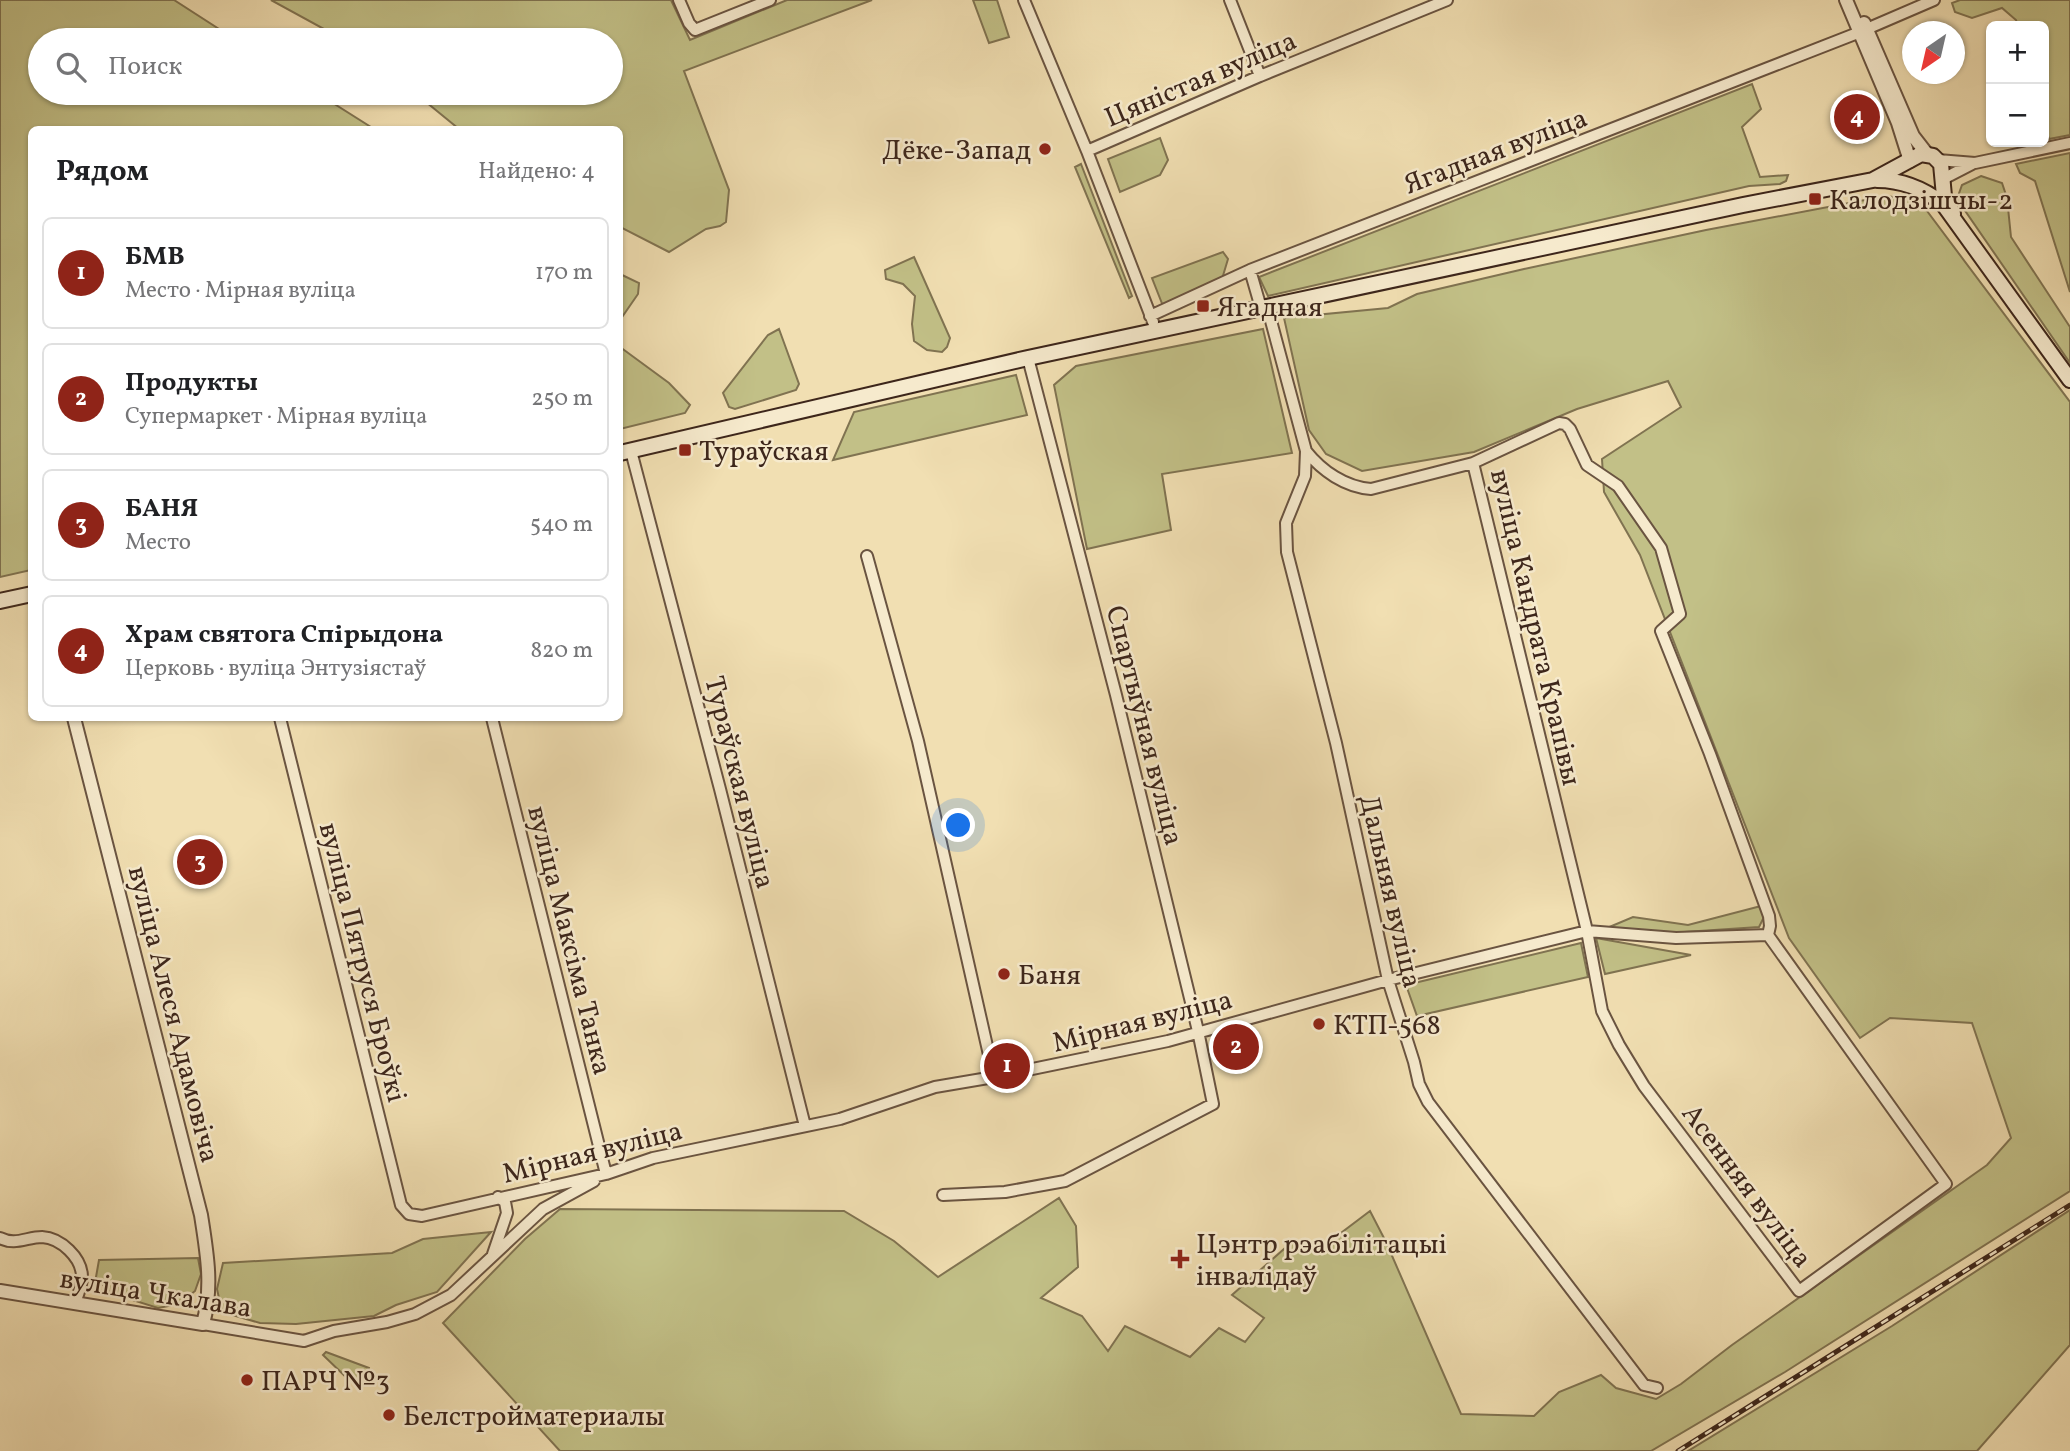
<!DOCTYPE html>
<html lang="ru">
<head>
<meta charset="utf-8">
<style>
  :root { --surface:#fff; --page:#f6f6f6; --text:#202124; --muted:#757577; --line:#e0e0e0; --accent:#8f2418 }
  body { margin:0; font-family:Vollkorn,serif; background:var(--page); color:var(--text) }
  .controls { position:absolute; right:21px; top:21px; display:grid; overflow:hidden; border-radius:10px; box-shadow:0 2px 5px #0004 }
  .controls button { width:63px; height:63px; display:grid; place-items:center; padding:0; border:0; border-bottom:2px solid var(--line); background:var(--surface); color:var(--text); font:35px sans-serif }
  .compass { position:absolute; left:1902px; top:21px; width:63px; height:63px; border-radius:50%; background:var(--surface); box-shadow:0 2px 5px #0004; rotate:214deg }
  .you { position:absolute; left:959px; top:826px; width:24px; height:24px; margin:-18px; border:5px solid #fff; border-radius:50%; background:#1a73e8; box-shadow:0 0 0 10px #1a73e833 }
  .badge { display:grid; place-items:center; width:46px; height:46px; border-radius:50%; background:var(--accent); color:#fff; font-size:23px; font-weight:700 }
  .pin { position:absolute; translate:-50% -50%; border:4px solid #fff; box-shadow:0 2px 7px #0006 }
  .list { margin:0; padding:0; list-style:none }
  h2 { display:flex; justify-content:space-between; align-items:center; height:91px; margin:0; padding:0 28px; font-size:30px }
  h2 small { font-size:23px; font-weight:400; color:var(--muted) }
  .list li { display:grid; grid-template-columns:46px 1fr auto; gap:21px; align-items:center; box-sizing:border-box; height:112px; margin:0 14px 14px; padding:0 14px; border:2px solid var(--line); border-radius:10px }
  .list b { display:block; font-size:26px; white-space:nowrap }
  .list p { margin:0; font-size:23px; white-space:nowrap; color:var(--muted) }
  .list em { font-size:23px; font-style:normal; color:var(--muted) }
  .icon { flex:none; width:38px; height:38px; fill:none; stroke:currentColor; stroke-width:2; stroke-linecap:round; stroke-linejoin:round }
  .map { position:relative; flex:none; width:2070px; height:1451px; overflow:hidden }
  .search { position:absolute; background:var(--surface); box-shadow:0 2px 5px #0004; left:28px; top:28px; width:595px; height:77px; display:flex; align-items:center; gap:18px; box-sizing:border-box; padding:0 24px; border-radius:38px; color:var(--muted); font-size:26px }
  .panel { position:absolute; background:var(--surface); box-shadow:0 2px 5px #0004; left:28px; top:126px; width:595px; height:595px; border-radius:10px }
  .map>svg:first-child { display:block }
</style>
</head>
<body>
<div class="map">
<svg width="2070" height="1451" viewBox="0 0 2070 1451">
  <rect width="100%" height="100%" fill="#f1dfb2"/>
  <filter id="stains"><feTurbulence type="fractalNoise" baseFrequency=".00286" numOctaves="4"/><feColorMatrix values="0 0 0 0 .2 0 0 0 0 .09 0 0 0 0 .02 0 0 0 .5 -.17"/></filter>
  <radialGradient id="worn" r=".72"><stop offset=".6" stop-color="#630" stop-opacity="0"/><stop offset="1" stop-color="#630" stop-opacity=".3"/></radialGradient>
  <path fill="#c2c087" stroke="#807351" stroke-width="2" d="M 0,0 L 174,0 L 236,40 L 40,40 L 40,93 L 317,93 L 374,129 L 32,130 L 31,570 L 0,577 Z
    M 271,0 L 671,0 L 690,40 L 787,0 L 872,0 L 684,71 L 729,190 L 726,222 L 720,226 L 706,229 L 669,252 L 620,227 L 620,130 L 459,129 L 415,93 L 611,93 L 611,40 L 344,40 Z
    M 973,0 L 997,0 L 1009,37 L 989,43 Z
    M 1960,0 L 2070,0 L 2070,135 L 2049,139 L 2044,122 L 2044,26 L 2018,26 L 2016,20 L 2002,8 L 1972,18 L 1955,12 L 1952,3 Z
    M 1752,84 L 1761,109 L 1742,127 L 1760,177 L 1788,175 L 1786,181 L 1780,184 L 1749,186 L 1268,296 L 1259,277 Z
    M 1160,138 L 1168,160 L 1160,175 L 1120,192 L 1108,159 Z
    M 2070,153 L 2070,292 L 2035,181 L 2020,173 L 2016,164 Z
    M 1081,164 L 1132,296 L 1129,298 L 1075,167 Z
    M 1981,176 L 2002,183 L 2007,198 L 2011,237 L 2070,327 L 2070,363 L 1957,199 L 1962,185 Z
    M 1886,196 L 1907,199 L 1927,211 L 2070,402 L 2070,1191 L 1785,1372 L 1651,1451 L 560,1451 L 443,1323 L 525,1239 L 560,1209 L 844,1211 L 894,1241 L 938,1277 L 1059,1198 L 1076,1226 L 1078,1267 L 1041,1298 L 1082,1316 L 1108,1351 L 1125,1326 L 1190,1357 L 1219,1328 L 1245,1342 L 1264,1318 L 1232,1295 L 1293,1241 L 1317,1251 L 1370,1211 L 1386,1242 L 1461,1414 L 1534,1416 L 1559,1392 L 1601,1375 L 1616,1388 L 1656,1399 L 1681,1384 L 1732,1345 L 1987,1165 L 2011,1138 L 1972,1023 L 1890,1018 L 1860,1038 L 1789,938 L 1640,555 L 1604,492 L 1602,459 L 1681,407 L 1668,381 L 1577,409 L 1474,452 L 1362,471 L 1326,454 L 1309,430 L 1284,318 L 1388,308 L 1417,294 L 1524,269 L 1706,230 Z
    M 1223,252 L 1228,259 L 1222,279 L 1163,306 L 1152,278 Z
    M 914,257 L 950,338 L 947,347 L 942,352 L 927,350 L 914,341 L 912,324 L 915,296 L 903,284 L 886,279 L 885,270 Z
    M 620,274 L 639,283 L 638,294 L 620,320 Z
    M 779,329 L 799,384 L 796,390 L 735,409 L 729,407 L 723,393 L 768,335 Z
    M 1263,329 L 1292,453 L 1162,474 L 1171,530 L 1087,549 L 1054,385 L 1076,366 Z
    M 620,347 L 669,383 L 690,405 L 685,413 L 620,429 Z
    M 1016,375 L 1027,415 L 833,460 L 854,412 Z
    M 1761,906 L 1764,917 L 1759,927 L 1669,933 L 1607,928 L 1633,917 L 1688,925 Z
    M 1596,938 L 1691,955 L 1605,974 Z
    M 1581,943 L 1588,977 L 1417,1016 L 1406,985 Z
    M 2070,1210 L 2070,1345 L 1977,1451 L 1688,1451 L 1892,1326 Z
    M 491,1232 L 437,1292 L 396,1305 L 374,1316 L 296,1324 L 260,1323 L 222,1312 L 217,1289 L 223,1263 L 392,1253 L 423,1239 Z
    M 198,1258 L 201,1274 L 195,1291 L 179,1304 L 158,1308 L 110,1293 L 96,1277 L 99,1260 Z
    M 326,1352 L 369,1368 L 368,1375 L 357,1382 L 350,1381 L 323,1355 Z"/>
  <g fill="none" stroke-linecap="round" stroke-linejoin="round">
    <g stroke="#6a5441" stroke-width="14">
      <path id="minor" d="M 679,0 L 689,23 L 695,30 L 770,0
        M 1024,0 L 1087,151 L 1153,322
        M 1230,0 L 1260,76
        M 1087,151 L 1260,76 L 1447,0
        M 1938,160 L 1975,163 L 2070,143
        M 1941,180 L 1972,164
        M 1250,270 L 1261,308
        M 1267,306 L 1306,451 C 1322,471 1345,487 1371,489 L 1473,463 L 1559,423 L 1565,424 L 1570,429 L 1587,465 L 1618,486 L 1661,548 L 1680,614 L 1661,631 L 1710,754 L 1769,916 L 1770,926 L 1768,935
        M 1150,316 L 1250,270 L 1855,34 L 1934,0
        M 631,451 L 720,789 L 805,1126
        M 1306,451 L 1305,476 L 1286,523 L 1287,552 L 1336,743 L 1388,980 L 1414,1062 L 1419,1084 L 1428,1102 L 1644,1385 L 1657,1388
        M 1473,463 L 1587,931 L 1602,1011 L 1619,1045 L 1644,1086 L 1799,1291 L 1946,1184 L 1768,935
        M 867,556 L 918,741 L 994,1077
        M 280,718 L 401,1205 L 409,1214 L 422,1216 L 606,1174 L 653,1158 L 840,1119 L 935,1087 L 994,1077 L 1168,1041 L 1388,980 L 1587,931 L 1676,938 L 1768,935
        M 492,718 L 606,1174
        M 943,1195 L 1005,1192 L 1065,1181 L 1213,1104 L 1198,1031 L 1116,695 L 1028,358
        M 0,1238 C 15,1246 27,1237 42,1237 C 61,1238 82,1258 82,1277 C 82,1285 78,1295 75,1303
        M 493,1254 L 507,1213 L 505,1202 L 498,1197
        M 203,1324 L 304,1341 L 334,1331 L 387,1322 L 415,1314 L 451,1295 L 543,1209 L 594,1181"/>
    </g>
    <g stroke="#6a5441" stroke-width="16">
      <path id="tertiary" d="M 1846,0 L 1898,123 L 1910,161
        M 1864,23 L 1913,136 L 1927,154
        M 0,1291 L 203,1324 C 213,1287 207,1253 201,1215 L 74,718"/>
    </g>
    <g stroke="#3d261b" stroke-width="18">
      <path id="secondary" d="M 1877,180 C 1902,180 1924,189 1943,204 L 2070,380
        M 620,453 L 1028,358 L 1743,205 L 1873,180 L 1921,154 L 1933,156 L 1941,164 L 1944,196 L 1953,214
        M 0,601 L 32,594"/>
    </g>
    <use href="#minor" stroke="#f6eacd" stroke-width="10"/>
    <use href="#tertiary" stroke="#f6eacd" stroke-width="12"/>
    <use href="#secondary" stroke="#f6eacd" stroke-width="14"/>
    <g stroke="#3d261b" stroke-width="5">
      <path id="rail" d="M 1678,1451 L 2070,1205"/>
    </g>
    <use href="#rail" stroke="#f6eacd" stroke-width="2.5" stroke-dasharray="8" stroke-linecap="butt"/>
  </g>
  <g fill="#8f2418" stroke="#f6eacd" stroke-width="2.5">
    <circle cx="1045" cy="149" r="7"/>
    <rect x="1808" y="192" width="14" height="14" rx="3.5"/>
    <rect x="1196" y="299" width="14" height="14" rx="3.5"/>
    <rect x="678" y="443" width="14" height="14" rx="3.5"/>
    <circle cx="1004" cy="974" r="7"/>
    <circle cx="1319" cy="1024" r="7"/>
    <path d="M1176.5 1248.5h7v7h7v7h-7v7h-7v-7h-7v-7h7z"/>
    <circle cx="247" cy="1380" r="7"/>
    <circle cx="389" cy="1415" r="7"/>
  </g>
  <g text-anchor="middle" stroke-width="5" stroke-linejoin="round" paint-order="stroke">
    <g font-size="28" fill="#3d261b" stroke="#f6eacd">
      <text transform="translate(1200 78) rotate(-23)" y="10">Цяністая вуліца</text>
      <text transform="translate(1495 150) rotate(-21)" y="10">Ягадная вуліца</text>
      <text transform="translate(1537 627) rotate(77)" y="10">вуліца Кандрата Крапівы</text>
      <text transform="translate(1146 725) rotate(76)" y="10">Спартыўная вуліца</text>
      <text transform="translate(741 782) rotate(76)" y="10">Тураўская вуліца</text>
      <text transform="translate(1392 891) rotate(77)" y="10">Дальняя вуліца</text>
      <text transform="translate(571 940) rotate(76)" y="10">вуліца Максіма Танка</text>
      <text transform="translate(364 962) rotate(76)" y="10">вуліца Пятруся Броўкі</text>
      <text transform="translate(175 1014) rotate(76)" y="10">вуліца Алеся Адамовіча</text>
      <text transform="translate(1142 1020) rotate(-14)" y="10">Мірная вуліца</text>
      <text transform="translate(592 1151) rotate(-14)" y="10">Мірная вуліца</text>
      <text transform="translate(1748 1185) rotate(53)" y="10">Асенняя вуліца</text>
      <text transform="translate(156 1292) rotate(9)" y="10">вуліца Чкалава</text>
    </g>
    <g font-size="28" fill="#3d261b" stroke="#f6eacd" text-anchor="start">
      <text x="1031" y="159" text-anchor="end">Дёке-Запад</text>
      <text x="1829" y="209">Калодзішчы-2</text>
      <text x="1217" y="316">Ягадная</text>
      <text x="699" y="460">Тураўская</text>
      <text x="1018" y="984">Баня</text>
      <text x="1333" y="1034">КТП-568</text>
      <text x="1196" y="1253">Цэнтр рэабілітацыі<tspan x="1196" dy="32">інвалідаў</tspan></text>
      <text x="261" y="1390">ПАРЧ №3</text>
      <text x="403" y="1425">Белстройматериалы</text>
    </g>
  </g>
  <rect width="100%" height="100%" filter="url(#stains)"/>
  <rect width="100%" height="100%" fill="url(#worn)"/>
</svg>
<div class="controls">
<button>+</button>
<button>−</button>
</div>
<svg class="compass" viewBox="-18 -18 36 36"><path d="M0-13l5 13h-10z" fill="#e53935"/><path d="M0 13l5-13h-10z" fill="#757577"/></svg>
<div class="you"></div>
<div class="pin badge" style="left:1007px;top:1066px">1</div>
<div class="pin badge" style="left:1236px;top:1047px">2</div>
<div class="pin badge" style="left:200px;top:862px">3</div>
<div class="pin badge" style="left:1857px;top:117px">4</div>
<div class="search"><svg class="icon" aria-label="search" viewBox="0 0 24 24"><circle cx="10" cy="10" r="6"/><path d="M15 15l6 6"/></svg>Поиск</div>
<section class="panel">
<h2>Рядом<small>Найдено: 4</small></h2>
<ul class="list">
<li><span class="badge">1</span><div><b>БМВ</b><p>Место · Мірная вуліца</p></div><em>170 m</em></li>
<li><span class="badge">2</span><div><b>Продукты</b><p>Супермаркет · Мірная вуліца</p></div><em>250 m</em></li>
<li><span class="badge">3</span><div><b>БАНЯ</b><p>Место</p></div><em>540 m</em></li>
<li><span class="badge">4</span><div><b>Храм святога Спірыдона</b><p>Церковь · вуліца Энтузіястаў</p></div><em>820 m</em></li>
</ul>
</section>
</div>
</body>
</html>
